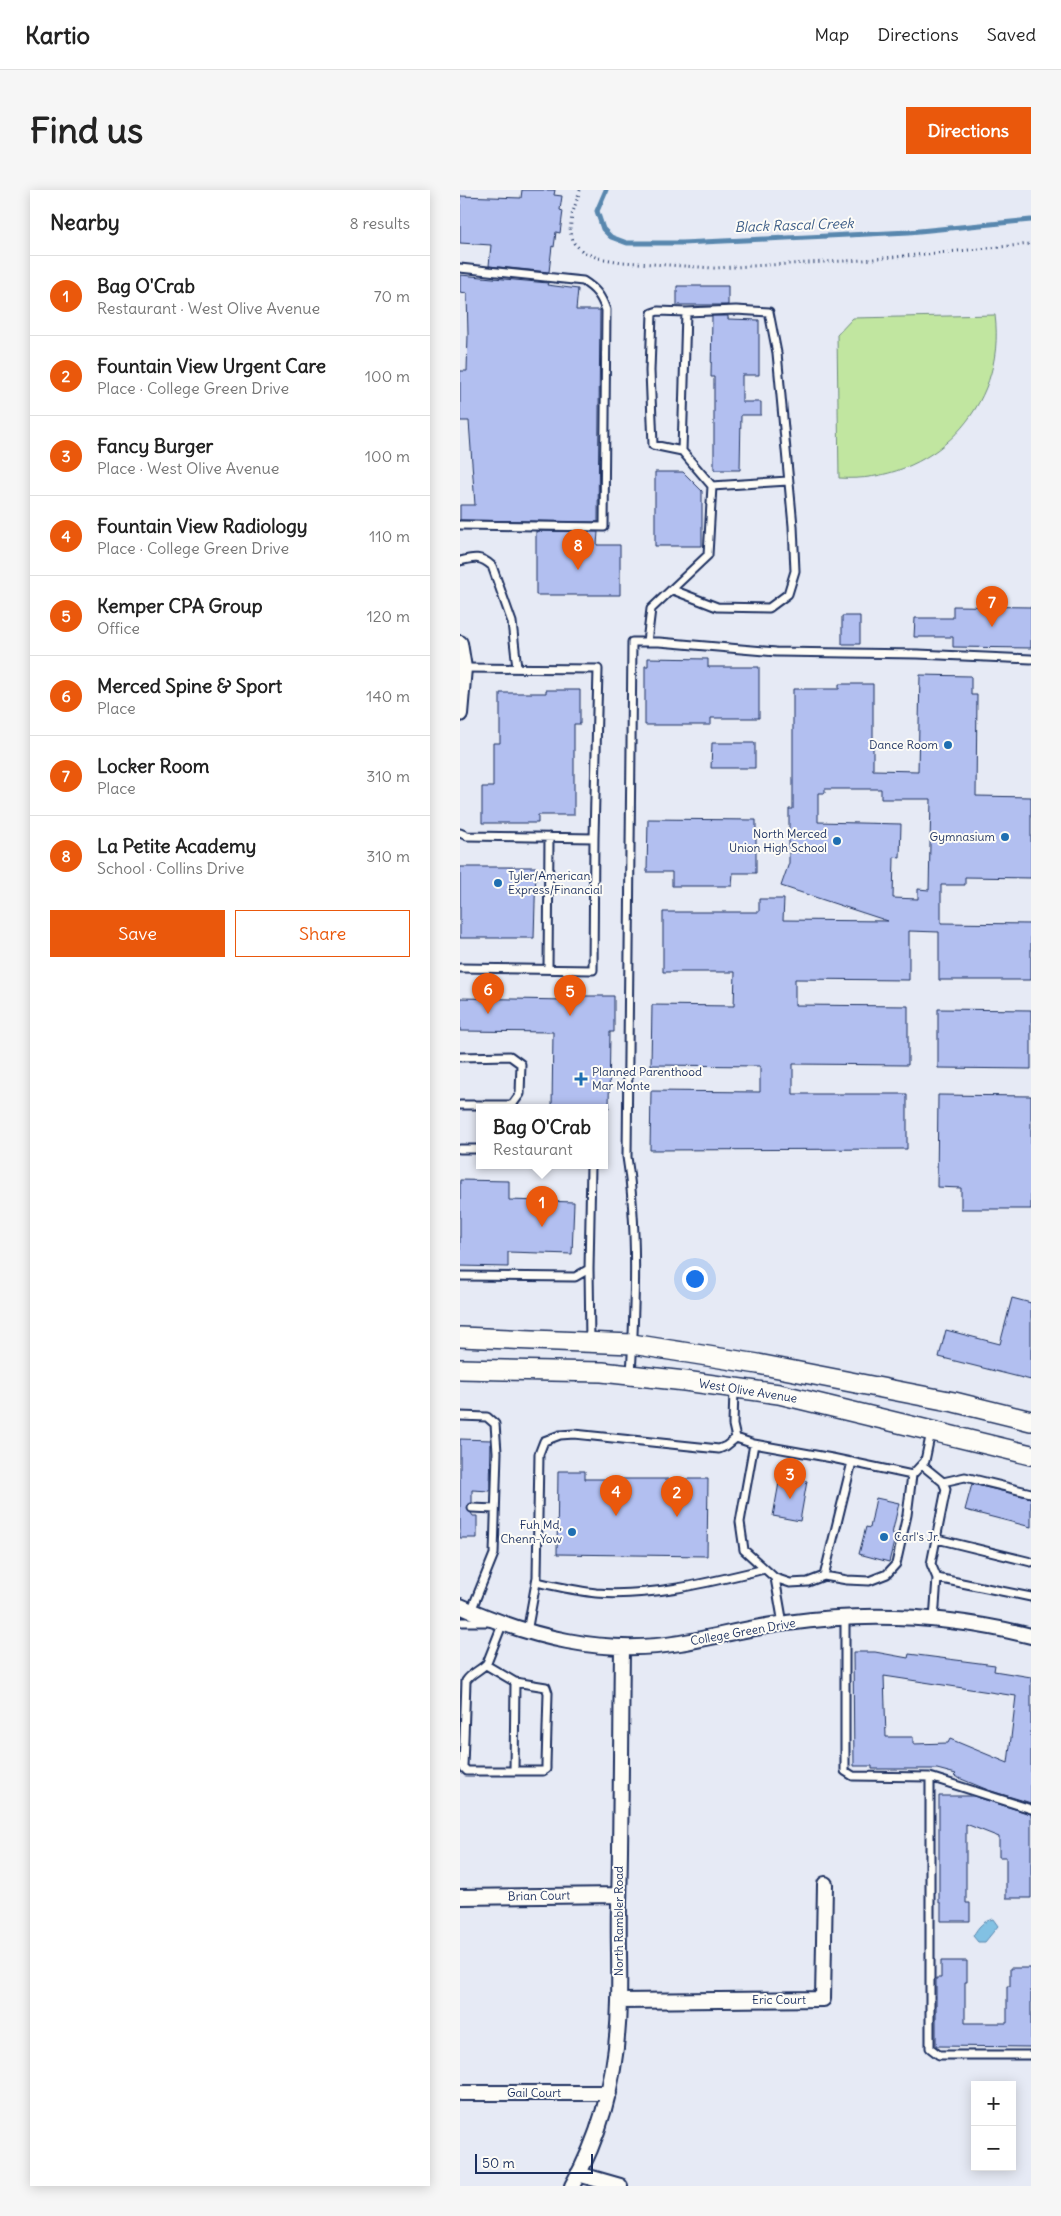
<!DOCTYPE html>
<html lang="en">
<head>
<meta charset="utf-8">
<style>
  :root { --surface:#fff; --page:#f6f6f6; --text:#222; --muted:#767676; --line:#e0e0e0; --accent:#ea580c }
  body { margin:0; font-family:Delius,sans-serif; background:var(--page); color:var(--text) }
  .controls { position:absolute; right:15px; bottom:15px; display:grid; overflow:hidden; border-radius:0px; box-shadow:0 2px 12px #0003 }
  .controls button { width:45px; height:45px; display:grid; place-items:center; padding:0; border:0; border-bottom:1px solid var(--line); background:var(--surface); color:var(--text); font:25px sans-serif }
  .scale { position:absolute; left:15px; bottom:12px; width:118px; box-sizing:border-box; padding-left:5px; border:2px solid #1b2f5e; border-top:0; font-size:14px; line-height:18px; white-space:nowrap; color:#1b2f5e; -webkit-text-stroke:4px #fdfcf7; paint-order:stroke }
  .you { position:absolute; left:234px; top:1088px; width:18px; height:18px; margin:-12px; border:4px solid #fff; border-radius:50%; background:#1a73e8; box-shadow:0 0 0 8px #1a73e833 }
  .badge { display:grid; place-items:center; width:32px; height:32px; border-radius:50%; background:var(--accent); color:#fff; font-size:16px; font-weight:700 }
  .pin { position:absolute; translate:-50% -41px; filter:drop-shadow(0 1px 2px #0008) }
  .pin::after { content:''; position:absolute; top:26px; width:18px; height:15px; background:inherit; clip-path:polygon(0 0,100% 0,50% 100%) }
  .popup { position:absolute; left:16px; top:914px; width:132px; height:65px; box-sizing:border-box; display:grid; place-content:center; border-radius:0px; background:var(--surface); filter:drop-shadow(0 1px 4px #0005); font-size:16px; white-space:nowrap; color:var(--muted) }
  .popup b { font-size:19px; color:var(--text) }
  .popup::after { content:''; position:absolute; left:50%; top:100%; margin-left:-10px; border:10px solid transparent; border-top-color:var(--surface) }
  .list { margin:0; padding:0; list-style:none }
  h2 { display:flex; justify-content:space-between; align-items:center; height:65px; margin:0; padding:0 20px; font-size:21px }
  h2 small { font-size:16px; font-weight:400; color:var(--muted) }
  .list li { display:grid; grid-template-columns:32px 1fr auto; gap:15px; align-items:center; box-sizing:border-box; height:80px; padding:0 20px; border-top:1px solid var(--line) }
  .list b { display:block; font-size:19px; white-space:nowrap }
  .list p { margin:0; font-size:16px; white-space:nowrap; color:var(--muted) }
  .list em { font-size:16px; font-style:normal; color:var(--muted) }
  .actions { display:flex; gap:10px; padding:15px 20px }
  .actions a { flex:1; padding:11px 0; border:1px solid var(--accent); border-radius:0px; text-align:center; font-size:18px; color:var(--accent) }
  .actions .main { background:var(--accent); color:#fff }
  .map { position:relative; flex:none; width:571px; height:1996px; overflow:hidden; border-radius:0px }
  header { display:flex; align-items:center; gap:30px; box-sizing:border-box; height:70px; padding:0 25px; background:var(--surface); border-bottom:1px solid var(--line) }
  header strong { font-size:24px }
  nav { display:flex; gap:28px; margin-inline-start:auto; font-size:18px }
  .intro { display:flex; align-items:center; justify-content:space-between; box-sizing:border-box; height:120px; padding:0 30px }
  h1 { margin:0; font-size:35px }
  .button { padding:12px 22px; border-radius:0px; background:var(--accent); color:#fff; font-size:18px; font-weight:700 }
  main { display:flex; gap:30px; padding:0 30px }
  aside { flex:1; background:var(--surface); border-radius:0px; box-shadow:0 2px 12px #0003 }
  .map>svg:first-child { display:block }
</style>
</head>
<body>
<header>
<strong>Kartio</strong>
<nav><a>Map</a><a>Directions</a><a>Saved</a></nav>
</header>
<div class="intro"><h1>Find us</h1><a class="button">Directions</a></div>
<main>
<aside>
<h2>Nearby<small>8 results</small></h2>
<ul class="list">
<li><span class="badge">1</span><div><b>Bag O'Crab</b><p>Restaurant · West Olive Avenue</p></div><em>70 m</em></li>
<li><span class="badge">2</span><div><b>Fountain View Urgent Care</b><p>Place · College Green Drive</p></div><em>100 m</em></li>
<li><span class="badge">3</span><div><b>Fancy Burger</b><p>Place · West Olive Avenue</p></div><em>100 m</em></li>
<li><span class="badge">4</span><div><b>Fountain View Radiology</b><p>Place · College Green Drive</p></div><em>110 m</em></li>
<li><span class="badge">5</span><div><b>Kemper CPA Group</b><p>Office</p></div><em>120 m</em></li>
<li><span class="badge">6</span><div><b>Merced Spine &amp; Sport</b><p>Place</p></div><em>140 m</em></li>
<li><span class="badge">7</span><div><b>Locker Room</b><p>Place</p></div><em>310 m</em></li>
<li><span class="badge">8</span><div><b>La Petite Academy</b><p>School · Collins Drive</p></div><em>310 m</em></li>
</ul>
<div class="actions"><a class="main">Save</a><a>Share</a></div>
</aside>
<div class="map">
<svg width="571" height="1996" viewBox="0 0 571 1996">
  <rect width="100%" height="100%" fill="#e6eaf5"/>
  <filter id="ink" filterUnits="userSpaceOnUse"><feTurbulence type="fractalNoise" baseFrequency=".02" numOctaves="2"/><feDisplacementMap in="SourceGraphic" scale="10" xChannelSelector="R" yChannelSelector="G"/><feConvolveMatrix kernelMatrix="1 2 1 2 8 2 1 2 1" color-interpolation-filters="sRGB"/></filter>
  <g filter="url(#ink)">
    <path fill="#c1e6a0" stroke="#6e8a7f" d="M 535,125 C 547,218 471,294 379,288 L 377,145 L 393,128 Z"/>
    <path fill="#82c1e3" stroke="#5987ae" d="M 533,1729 L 538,1736 L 525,1752 L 518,1752 L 513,1746 C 519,1736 522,1732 533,1729 Z"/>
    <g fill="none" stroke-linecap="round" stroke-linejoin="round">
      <path stroke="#5987ae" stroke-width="5" d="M 146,0 L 137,21 L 143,39 L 151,47 L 167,53 L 222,53 L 449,42 L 571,30"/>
    </g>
    <path fill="#b2bff0" stroke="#1b2f5e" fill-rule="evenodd" d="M 62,0 L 95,0 L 94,5 L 102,6 L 100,20 L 103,21 L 100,43 L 96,42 L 94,57 L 92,56 L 89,82 L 29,76 L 31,55 L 0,53 L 0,6 L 61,8 Z
      M 0,85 L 88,93 L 87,95 L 118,99 L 116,120 L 140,120 L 138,332 L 0,330 L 0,315 L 15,315 L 9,231 L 0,231 L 0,181 L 7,181 L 8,144 L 7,103 L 0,102 Z
      M 217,96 L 268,96 L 268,115 L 217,115 Z
      M 252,126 L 268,126 L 268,129 L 299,130 L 299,185 L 282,185 L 282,212 L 301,212 L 301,225 L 281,225 L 280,280 L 254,280 L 254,187 L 251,187 Z
      M 195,282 L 223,282 L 242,301 L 242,356 L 195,356 Z
      M 76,341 L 138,342 L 137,355 L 160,355 L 160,405 L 76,405 Z
      M 493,416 L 571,417 L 571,458 L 493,457 L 493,447 L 454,447 L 455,428 L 493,428 Z
      M 382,426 L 400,426 L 400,454 L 382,454 Z
      M 188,468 L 248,469 L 248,477 L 299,477 L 299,528 L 251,528 L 251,535 L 185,535 L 185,476 L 188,476 Z
      M 460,485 L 511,486 L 511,505 L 517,505 L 516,606 L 571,607 L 571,688 L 505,687 L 505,695 L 481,695 L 481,733 L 571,734 L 571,790 L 479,790 L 479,742 L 449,741 L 449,790 L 335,789 L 335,815 L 448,816 L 448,875 L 333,874 L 333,904 L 447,904 L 447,959 L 190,960 L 191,901 L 300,902 L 300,876 L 191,875 L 192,815 L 274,816 L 275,782 L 203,782 L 203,722 L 299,722 L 299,709 L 324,709 L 323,730 L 428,731 L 321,696 L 329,673 L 329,619 L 333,619 L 333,499 L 379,499 L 379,494 L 413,494 L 413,580 L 458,581 ZM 365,599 L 421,599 L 421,609 L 471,609 L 469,700 L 458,699 L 458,709 L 433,708 L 434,667 L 440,668 L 441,634 L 358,632 L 358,603 L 365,603 Z
      M 86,500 L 120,500 L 120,534 L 114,534 L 114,625 L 78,625 L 78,633 L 22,633 L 22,597 L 33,597 L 33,553 L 40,553 L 40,503 L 86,503 Z
      M 252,553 L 295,553 L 295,578 L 251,578 Z
      M 188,629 L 296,630 L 296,683 L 273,683 L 272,696 L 212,696 L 212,682 L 187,682 Z
      M 0,677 L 76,677 L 74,748 L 0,748 Z
      M 106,806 L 154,806 L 154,842 L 150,842 L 149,918 L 92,918 L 93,842 L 0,841 L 0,808 L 106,810 Z
      M 478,819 L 571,820 L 571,879 L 478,878 Z
      M 478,905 L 571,906 L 571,1019 L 501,1019 L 501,998 L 477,997 Z
      M 0,990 L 49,991 L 49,1010 L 114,1012 L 112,1064 L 48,1062 L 48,1077 L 0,1076 Z
      M 552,1108 L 571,1113 L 571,1190 L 479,1167 L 486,1140 L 540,1154 Z
      M 0,1249 L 31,1250 L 30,1301 L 12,1300 L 12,1313 L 7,1317 L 13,1326 L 17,1326 L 17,1348 L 0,1348 Z
      M 98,1281 L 125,1281 L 125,1289 L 248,1289 L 247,1366 L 97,1364 Z
      M 320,1287 L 347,1291 L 340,1331 L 313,1326 Z
      M 512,1294 L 571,1308 L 571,1337 L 505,1320 Z
      M 416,1308 L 439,1313 L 432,1344 L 436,1344 L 429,1372 L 399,1364 L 406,1337 L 410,1338 Z
      M 393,1462 L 415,1462 L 448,1468 L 449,1464 L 535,1475 L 534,1481 L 571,1487 L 571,1613 L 528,1600 L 494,1586 L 496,1584 L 477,1579 L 412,1579 L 412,1576 L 394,1576 ZM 424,1486 L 556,1506 L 548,1573 L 490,1549 L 488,1553 L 453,1554 L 453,1547 L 426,1547 Z
      M 479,1606 L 513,1606 L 571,1624 L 571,1708 L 546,1708 L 546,1667 L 539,1667 L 539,1647 L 506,1634 L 506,1713 L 510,1713 L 510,1731 L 481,1731 L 481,1713 L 479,1713 Z
      M 481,1771 L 507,1771 L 507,1792 L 505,1792 L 505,1833 L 547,1833 L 547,1796 L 550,1796 L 550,1778 L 571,1778 L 571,1857 L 476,1856 L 476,1788 L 481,1788 Z"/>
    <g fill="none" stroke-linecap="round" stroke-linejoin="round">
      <g stroke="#1b2f5e" stroke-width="11">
        <path id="lane" d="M 0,78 L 123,91 C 136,99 141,106 146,120 L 144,337 L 0,335
          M 222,261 L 193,255 L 190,181 L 192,123 L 198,121 L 226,122
          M 252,296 L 328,291
          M 0,371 C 14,367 21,366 32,376 L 52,432 L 57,478
          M 187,452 L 191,419 L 248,365 L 252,296 L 222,261 L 226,122 L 276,120 L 309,122 L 317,163 L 333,336 L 335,381 L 328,404 L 309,418 L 257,417 L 213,400
          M 4,478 L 138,479 L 134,648
          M 0,643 L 7,646 L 134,648 L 133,780 L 0,778
          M 88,779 L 89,647
          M 0,867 L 50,866 L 61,874 L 60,904 L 52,915 L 0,915
          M 0,959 L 19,959
          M 129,1079 L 130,1152
          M 0,1086 L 115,1087 L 129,1079 L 131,976
          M 171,1185 C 175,1112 178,1038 167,967 L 172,452 L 199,452 L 316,462 L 458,464 L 571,469
          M 274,1198 L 273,1235 L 276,1248 L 294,1254 L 372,1268 L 452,1285 L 465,1271 L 471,1242
          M 0,1226 L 27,1227 L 35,1234 L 37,1262 L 34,1364 L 11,1421
          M 294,1254 L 280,1332 L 284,1360 L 315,1388 L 323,1434
          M 462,1275 L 483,1292 L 486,1299 L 471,1374 L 477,1388 L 474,1430
          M 483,1292 L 505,1287 L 571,1303
          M 12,1318 L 35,1319
          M 477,1349 L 571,1372
          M 364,1386 L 392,1272
          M 315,1388 L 330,1393 L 348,1392 L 364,1386 L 387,1390 L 409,1391 L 427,1384 L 436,1374 L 447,1325 L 452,1285
          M 477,1388 L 571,1407
          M 76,1392 C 96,1396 116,1401 136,1403 C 194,1407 250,1392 305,1379
          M 385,1428 L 385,1581 L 393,1586 L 470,1587 L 571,1619
          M 0,1432 L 30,1432
          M 67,1442 L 77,1387 L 79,1264 L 84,1251 L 100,1245 L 114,1244 L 259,1259 L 266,1256 L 276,1248
          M 26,1475 L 55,1492 L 86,1497 L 88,1503 L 86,1574 L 86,1579 L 83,1581 L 7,1581 L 3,1577 L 6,1491 C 11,1483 21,1480 27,1473 L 42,1435
          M 54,1581 L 55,1492
          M 470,1587 L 470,1858 L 479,1865 L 571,1865"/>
      </g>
      <g stroke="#1b2f5e" stroke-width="18">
        <path id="street" d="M 0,453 L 4,478 L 0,524
          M 0,1416 C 70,1447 143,1466 220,1453 C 256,1447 291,1437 327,1433 C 408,1422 492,1426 571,1446
          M 0,1707 L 159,1705
          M 159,1811 L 363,1809 L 365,1694
          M 0,1903 L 149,1903
          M 118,1984 L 160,1996
          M 112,1996 C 144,1940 158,1875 159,1811 C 160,1779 158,1747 159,1716 C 161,1630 161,1544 162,1458"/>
      </g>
      <g stroke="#1b2f5e" stroke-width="22">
        <path id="secondary" d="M 0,1147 L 172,1154 L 298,1174 L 494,1212 L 571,1231
          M 0,1179 L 142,1182 L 225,1191 L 319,1204 L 571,1265"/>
      </g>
      <path stroke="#1b2f5e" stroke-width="3" stroke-dasharray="1 4" stroke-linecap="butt" d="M 120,0 L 112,25 L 110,41 L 114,53 L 123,62 L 138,68 L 162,72 L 254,78 L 403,70 L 571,54"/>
      <use href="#lane" stroke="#fdfcf7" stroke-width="7"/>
      <use href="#street" stroke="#fdfcf7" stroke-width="14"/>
      <use href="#secondary" stroke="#fdfcf7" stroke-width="19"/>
    </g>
  </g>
  <g fill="#1f6fb2" stroke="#fdfcf7" stroke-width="2">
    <circle cx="488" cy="555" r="5"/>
    <circle cx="545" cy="647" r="5"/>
    <circle cx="377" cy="651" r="5"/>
    <circle cx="38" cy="693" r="5"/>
    <path d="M118.5 881.5h5v5h5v5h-5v5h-5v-5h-5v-5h5z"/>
    <circle cx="112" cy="1342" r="5"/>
    <circle cx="424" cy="1347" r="5"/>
  </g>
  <g text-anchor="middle" stroke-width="4" stroke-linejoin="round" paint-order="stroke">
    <g font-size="12" fill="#1b2f5e" stroke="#fdfcf7" text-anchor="end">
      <text x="478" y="559">Dance Room</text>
      <text x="367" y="648">North Merced<tspan x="367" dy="14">Union High School</tspan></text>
      <text x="535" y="651">Gymnasium</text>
      <text x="48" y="690" text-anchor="start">Tyler/American<tspan x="48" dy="14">Express/Financial</tspan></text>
      <text x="132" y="886" text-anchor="start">Planned Parenthood<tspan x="132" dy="14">Mar Monte</tspan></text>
      <text x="102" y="1339">Fuh Md,<tspan x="102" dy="14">Chenn-Yow</tspan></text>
      <text x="434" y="1351" text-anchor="start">Carl's Jr.</text>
    </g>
    <g font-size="12" fill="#1b2f5e" stroke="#fdfcf7">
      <text transform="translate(288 1201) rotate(9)" y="4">West Olive Avenue</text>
      <text transform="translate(283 1442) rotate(-10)" y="4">College Green Drive</text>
      <text transform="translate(79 1706) rotate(-1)" y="4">Brian Court</text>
      <text transform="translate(159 1731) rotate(-90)" y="4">North Rambler Road</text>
      <text x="319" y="1814">Eric Court</text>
      <text x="74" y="1907">Gail Court</text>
    </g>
    <g font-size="14" font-style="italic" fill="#3a5b86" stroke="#fdfcf7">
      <text transform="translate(334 35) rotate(-2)" y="5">Black Rascal Creek</text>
    </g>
  </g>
</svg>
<div class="controls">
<button>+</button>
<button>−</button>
</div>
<div class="scale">50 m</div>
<div class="you"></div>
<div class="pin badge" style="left:82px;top:1037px">1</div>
<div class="popup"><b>Bag O'Crab</b>Restaurant</div>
<div class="pin badge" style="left:217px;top:1327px">2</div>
<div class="pin badge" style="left:330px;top:1309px">3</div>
<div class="pin badge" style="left:156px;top:1326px">4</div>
<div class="pin badge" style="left:110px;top:826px">5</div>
<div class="pin badge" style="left:28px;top:824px">6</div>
<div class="pin badge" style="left:532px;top:437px">7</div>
<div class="pin badge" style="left:118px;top:380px">8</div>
</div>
</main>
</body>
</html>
